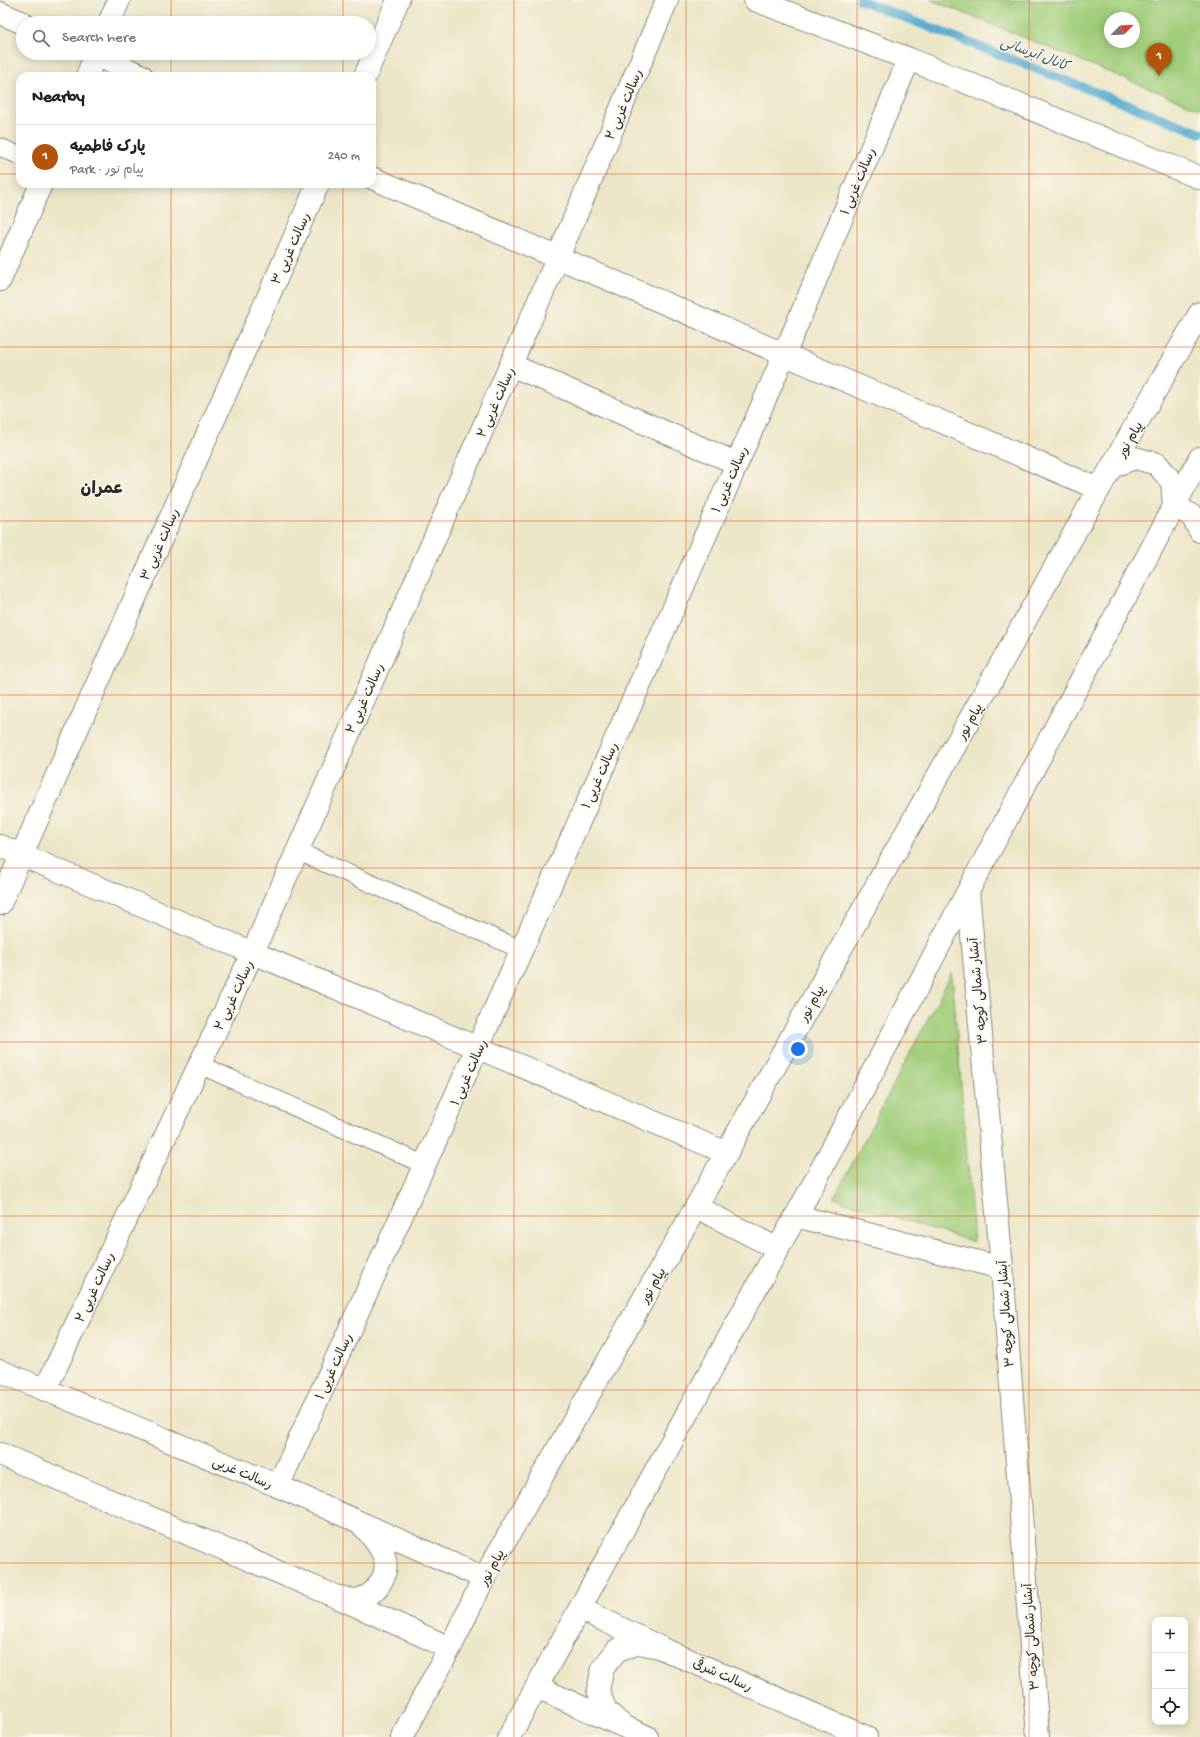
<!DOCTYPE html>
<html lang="en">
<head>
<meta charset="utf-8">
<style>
  :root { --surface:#fff; --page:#f2f2f2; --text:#222; --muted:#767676; --line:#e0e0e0; --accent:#b45309 }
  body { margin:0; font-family:"Gochi Hand","Playpen Sans Arabic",sans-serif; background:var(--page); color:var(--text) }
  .controls { position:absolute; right:12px; bottom:12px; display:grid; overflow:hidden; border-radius:8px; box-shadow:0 2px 10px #0003 }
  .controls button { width:36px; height:36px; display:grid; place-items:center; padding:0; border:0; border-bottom:1px solid var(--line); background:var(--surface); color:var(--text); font:20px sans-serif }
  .compass { position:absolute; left:1104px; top:12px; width:36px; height:36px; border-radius:50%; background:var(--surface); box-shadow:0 2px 10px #0003; rotate:66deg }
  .you { position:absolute; left:798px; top:1049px; width:14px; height:14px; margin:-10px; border:3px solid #fff; border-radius:50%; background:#1a73e8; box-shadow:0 0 0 6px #1a73e833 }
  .badge { display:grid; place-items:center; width:26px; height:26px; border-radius:50%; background:var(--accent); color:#fff; font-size:13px; font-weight:700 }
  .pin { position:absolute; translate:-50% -33px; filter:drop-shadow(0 1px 2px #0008) }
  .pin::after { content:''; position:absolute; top:21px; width:14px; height:12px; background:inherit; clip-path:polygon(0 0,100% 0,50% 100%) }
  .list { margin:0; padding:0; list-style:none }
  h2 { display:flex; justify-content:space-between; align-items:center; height:52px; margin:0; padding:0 16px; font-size:17px }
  h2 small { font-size:13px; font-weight:400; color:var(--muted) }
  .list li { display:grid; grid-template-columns:26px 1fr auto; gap:12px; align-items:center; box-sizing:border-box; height:64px; padding:0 16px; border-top:1px solid var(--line) }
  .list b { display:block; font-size:15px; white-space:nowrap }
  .list p { margin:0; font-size:13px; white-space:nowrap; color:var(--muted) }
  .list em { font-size:13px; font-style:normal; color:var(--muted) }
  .icon { flex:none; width:22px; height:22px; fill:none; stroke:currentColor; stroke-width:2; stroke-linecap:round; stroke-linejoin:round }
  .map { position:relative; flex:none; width:1200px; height:1737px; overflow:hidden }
  .search { position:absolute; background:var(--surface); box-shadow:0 2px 10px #0003; left:16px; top:16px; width:360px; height:44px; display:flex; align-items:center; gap:10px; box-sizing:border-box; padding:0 14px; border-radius:22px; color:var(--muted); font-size:15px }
  .panel { position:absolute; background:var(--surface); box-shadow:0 2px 10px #0003; left:16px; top:72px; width:360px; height:116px; border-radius:12px }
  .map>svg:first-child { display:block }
</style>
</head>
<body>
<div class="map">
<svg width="1200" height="1737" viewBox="0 0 1200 1737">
  <rect width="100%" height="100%" fill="#fbf7ec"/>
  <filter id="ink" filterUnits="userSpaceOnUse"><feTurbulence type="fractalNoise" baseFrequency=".025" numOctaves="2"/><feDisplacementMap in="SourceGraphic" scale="8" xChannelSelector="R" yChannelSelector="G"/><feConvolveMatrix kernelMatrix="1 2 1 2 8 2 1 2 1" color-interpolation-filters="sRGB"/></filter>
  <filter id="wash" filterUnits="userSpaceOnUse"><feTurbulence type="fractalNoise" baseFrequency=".012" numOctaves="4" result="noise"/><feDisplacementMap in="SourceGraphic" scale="16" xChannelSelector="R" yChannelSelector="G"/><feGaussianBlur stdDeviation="0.9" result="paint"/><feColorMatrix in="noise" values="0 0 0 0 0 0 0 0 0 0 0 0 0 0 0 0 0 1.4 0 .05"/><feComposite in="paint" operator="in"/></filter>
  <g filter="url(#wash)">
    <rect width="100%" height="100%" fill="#ece6c8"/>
    <path fill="#a1cd7a" stroke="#667c52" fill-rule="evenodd" d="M 931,0 L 1200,0 L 1200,109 ZM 1110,18 L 1134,18 L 1134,42 L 1110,42 Z
      M 952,973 L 974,1242 L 834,1198 Z"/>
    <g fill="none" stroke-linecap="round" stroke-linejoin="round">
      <path stroke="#54aad1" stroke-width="9" d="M 860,0 L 1200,133"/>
    </g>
  </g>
  <g filter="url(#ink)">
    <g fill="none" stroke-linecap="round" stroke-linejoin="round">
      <g stroke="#8c887a" stroke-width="19">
        <path id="lane" d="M 0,147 L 20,156
          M 297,851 L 522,950
          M 200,1065 L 425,1165"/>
      </g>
      <g stroke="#8c887a" stroke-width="24">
        <path id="street" d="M 0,13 L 23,23
          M 109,23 L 119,0
          M 91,53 L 142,76
          M 87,76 L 96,53
          M 365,76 L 398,0
          M 372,178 L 1099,489
          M 0,280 L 41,184
          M 511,365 L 736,463
          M 1174,505 L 1192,516 L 1200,531
          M 0,846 L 727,1153
          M 968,891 L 1002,1268 L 1038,1737
          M 0,904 L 318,184
          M 796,1216 L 1002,1268
          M 45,1390 L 253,952 L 558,257 L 667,0
          M 278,1486 C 450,1111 620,735 784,355 C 826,257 867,158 909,59"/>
      </g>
      <g stroke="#8c887a" stroke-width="24">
        <path id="secondary" d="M 755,0 L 909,59 L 1200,178
          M 1113,466 L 1135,458 L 1157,464 L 1172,482 L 1174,505
          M 696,1207 L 778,1249
          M 0,1371 L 278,1486 L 484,1578
          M 0,1454 L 337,1597 L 450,1648
          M 340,1597 C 344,1598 351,1600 355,1600 C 374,1598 391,1575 384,1556 C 379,1544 371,1535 363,1526
          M 581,1609 L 661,1648 L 866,1737
          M 537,1687 L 647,1737
          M 623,1726 L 606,1711 L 598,1690 L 603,1668 L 617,1650 L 639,1643 L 654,1646
          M 402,1737 L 450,1648 L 484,1578 L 696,1207 L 1099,489 L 1200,313
          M 509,1737 L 814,1183 L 968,891 L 1200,458"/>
      </g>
      <use href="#lane" stroke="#fff" stroke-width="17"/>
      <use href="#street" stroke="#fff" stroke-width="22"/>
      <use href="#secondary" stroke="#fff" stroke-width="22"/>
    </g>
  </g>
  <path fill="none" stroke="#df570e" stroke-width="1" stroke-opacity="0.55" d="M 171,0 L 171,23M 343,0 L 343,23M 514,0 L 514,1737M 686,0 L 686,1737M 857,0 L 857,1737M 1029,0 L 1029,1737M 171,53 L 171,76M 343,53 L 343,76M 0,174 L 20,174M 372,174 L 1200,174M 171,184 L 171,1737M 343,184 L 343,1737M 0,347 L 1200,347M 0,521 L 1200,521M 0,695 L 1200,695M 0,868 L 1200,868M 0,1042 L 1200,1042M 0,1216 L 1200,1216M 0,1390 L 1200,1390M 0,1563 L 1200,1563"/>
  <g text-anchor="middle" stroke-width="3" stroke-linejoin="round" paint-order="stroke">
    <g font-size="13" fill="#2b2b2b" stroke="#fbf7ec">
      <text transform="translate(623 104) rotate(-67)" y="5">رسالت غربی ۲</text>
      <text transform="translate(857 181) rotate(-67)" y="5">رسالت غربی ۱</text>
      <text transform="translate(290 248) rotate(-66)" y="5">رسالت غربی ۳</text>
      <text transform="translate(495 402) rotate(-66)" y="5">رسالت غربی ۲</text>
      <text transform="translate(1129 439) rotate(-60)" y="5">پیام نور</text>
      <text transform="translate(729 479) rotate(-66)" y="5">رسالت غربی ۱</text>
      <text transform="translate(159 544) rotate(-66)" y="5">رسالت غربی ۳</text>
      <text transform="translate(364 698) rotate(-66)" y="5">رسالت غربی ۲</text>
      <text transform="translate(969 721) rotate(-61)" y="5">پیام نور</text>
      <text transform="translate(599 775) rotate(-66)" y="5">رسالت غربی ۱</text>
      <text transform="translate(977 991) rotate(-95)" y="5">آبشار شمالی کوچه ۳</text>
      <text transform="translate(233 995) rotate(-65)" y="5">رسالت غربی ۲</text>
      <text transform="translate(811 1003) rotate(-61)" y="5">پیام نور</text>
      <text transform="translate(468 1072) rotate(-66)" y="5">رسالت غربی ۱</text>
      <text transform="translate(652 1285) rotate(-60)" y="5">پیام نور</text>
      <text transform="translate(94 1287) rotate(-65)" y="5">رسالت غربی ۲</text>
      <text transform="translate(1005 1314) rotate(-94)" y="5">آبشار شمالی کوچه ۳</text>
      <text transform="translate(333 1366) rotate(-65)" y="5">رسالت غربی ۱</text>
      <text transform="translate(243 1472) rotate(23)" y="5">رسالت غربی</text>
      <text transform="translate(491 1567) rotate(-61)" y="5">پیام نور</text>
      <text transform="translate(1030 1637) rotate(-94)" y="5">آبشار شمالی کوچه ۳</text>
      <text transform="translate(723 1674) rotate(24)" y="5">رسالت شرقی</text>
    </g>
    <g font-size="14" font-style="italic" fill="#3b5e6d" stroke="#fbf7ec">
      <text transform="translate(1035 53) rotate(21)" y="5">کانال آبرسانی</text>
    </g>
    <g font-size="17" font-weight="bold" fill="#2b2b2b" stroke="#fbf7ec">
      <text x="102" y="493">عمران</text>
    </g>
  </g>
</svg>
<div class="controls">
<button>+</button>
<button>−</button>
<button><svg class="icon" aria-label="locate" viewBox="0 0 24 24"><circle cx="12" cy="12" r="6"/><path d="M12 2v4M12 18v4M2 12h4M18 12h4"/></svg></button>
</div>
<svg class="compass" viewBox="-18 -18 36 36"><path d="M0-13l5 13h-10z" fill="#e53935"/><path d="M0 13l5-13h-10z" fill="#767676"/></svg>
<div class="you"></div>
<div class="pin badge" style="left:1159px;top:76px">1</div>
<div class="search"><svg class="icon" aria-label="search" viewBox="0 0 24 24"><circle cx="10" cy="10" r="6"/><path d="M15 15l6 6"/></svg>Search here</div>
<section class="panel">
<h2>Nearby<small></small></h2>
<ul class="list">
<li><span class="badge">1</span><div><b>پارک فاطمیه</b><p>Park · پیام نور</p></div><em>240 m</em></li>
</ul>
</section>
</div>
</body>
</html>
